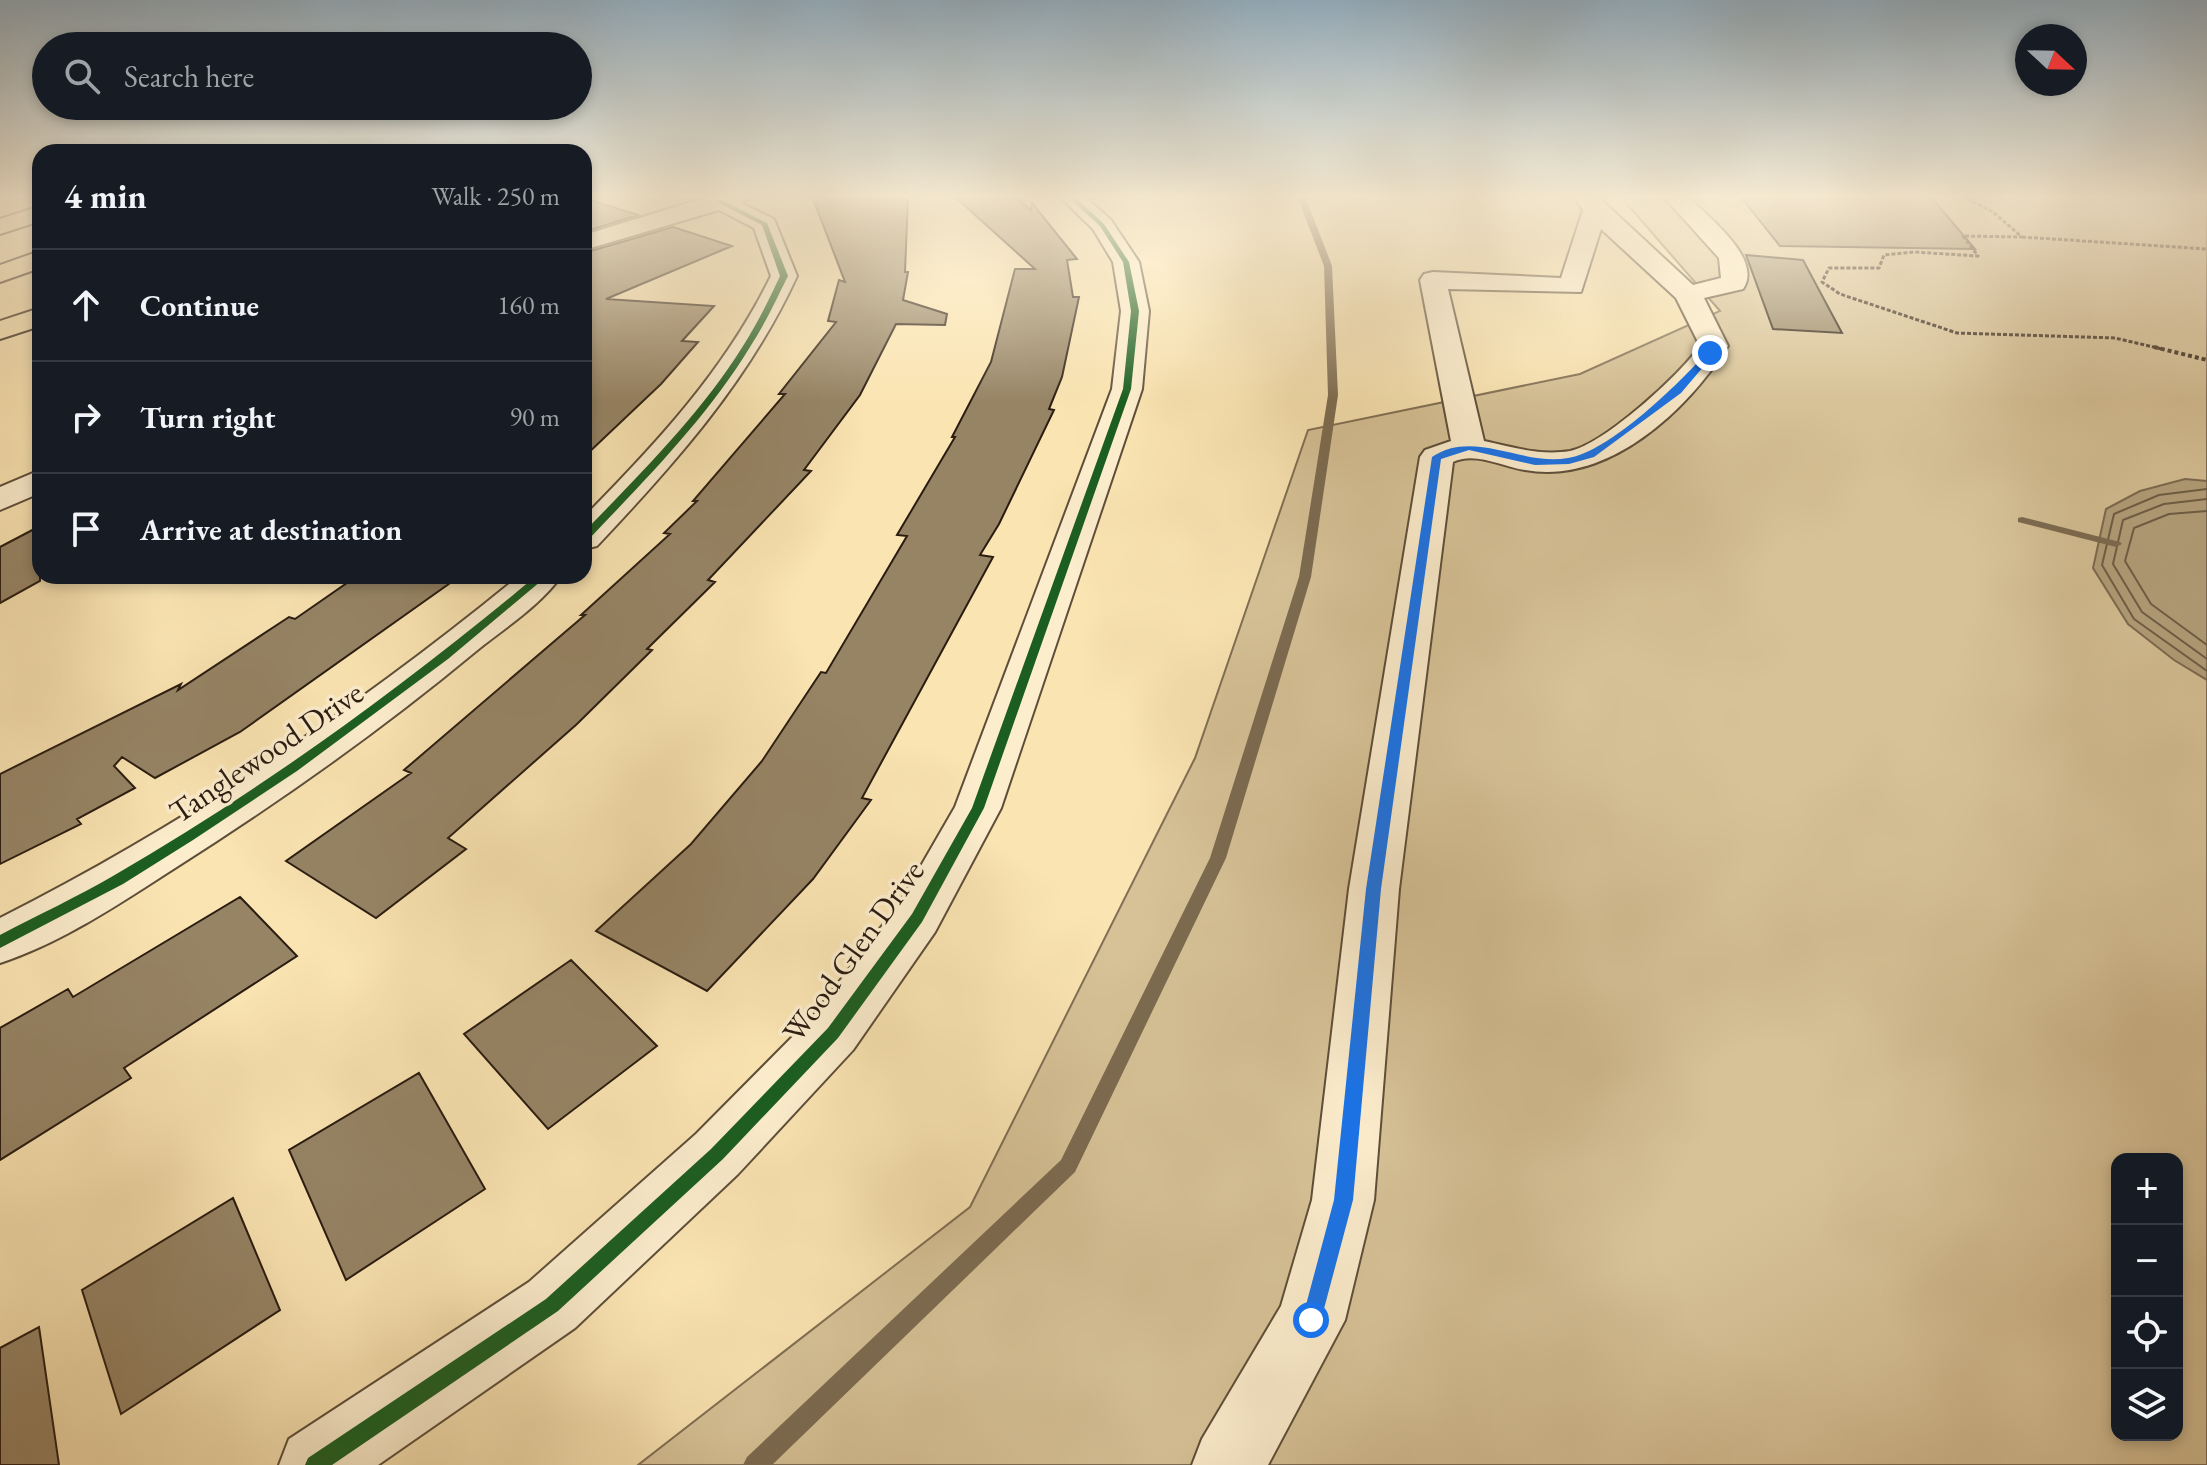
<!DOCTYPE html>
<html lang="en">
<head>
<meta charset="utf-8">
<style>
  :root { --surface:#171b24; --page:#20242c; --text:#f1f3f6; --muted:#9ea1a6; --line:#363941 }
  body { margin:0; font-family:"EB Garamond",serif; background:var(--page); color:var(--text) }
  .controls { position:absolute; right:24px; bottom:24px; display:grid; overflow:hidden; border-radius:16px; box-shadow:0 4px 12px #0003 }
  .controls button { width:72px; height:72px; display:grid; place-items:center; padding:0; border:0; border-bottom:2px solid var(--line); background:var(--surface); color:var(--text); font:40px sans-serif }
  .compass { position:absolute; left:2015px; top:24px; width:72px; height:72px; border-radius:50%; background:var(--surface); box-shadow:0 4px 12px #0003; rotate:112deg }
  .stop { position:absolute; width:24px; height:24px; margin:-18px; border:6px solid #1a73e8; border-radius:50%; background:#fff }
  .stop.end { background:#1a73e8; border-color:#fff; box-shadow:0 2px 8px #0008 }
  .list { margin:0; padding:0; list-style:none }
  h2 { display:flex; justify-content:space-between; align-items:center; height:104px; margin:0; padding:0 32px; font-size:34px }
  h2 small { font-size:26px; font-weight:400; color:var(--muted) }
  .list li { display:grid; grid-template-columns:52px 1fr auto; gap:24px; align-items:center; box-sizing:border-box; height:112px; padding:0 32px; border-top:2px solid var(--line) }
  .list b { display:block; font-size:30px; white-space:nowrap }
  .list em { font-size:26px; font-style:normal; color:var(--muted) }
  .icon { flex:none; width:44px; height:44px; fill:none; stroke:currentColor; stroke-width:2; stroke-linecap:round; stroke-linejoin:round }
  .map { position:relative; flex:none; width:2207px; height:1465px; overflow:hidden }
  .search { position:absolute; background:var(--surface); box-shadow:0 4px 12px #0003; left:32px; top:32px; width:560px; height:88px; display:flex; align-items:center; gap:20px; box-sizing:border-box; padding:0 28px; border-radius:44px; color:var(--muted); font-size:30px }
  .panel { position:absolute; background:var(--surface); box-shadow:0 4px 12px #0003; left:32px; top:144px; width:560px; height:440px; border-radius:24px }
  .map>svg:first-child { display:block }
</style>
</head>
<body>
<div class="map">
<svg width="2207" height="1465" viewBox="0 0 2207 1465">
  <rect width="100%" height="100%" fill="#fae4b2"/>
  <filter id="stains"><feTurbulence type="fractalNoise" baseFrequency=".0025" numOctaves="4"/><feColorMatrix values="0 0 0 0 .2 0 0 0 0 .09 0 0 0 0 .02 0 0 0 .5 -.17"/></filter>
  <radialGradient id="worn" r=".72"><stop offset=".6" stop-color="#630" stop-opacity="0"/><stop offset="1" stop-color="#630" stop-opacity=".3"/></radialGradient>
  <path fill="#d7c297" stroke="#806f54" stroke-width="2" fill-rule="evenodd" d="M 1620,196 L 2207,196 L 2207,1465 L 638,1465 L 970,1207 L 1195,758 L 1308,430 L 1580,374 L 1720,311 ZM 2117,1159 L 2177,1159 L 2177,1435 L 2117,1435 Z"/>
  <path fill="#b3a07b" stroke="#7c6b51" stroke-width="2" d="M 2185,479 L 2207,481 L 2207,680 L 2174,660 L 2128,624 L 2093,568 L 2106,509 L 2140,491 Z"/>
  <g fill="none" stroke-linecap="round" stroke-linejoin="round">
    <path stroke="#6e5e46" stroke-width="2" d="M 2207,489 L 2159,495 L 2114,514 L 2102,565 L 2134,619 L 2207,671
      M 2207,499 L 2164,504 L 2123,520 L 2113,564 L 2142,612 L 2207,659
      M 2207,511 L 2169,514 L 2134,528 L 2125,561 L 2151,604 L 2207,645"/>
    <path fill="#7c6b51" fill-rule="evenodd" d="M 1297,196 L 1305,196 L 1332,266 L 1338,395 L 1311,577 L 1226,858 L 1075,1172 L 772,1465 L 743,1465 L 747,1457 L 1061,1160 L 1210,858 L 1299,577 L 1328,395 L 1324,266 Z
      M 2022,517 L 2120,542 L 2122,544 L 2116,547 L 2018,522 L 2018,518 Z"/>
  </g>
  <path fill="#968465" stroke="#2a1c11" stroke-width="2" d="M 812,196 L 908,196 L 905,272 L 908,272 L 903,300 L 947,314 L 945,325 L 896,324 L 860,395 L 804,470 L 811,471 L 708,580 L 715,582 L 647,649 L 652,650 L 577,724 L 448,838 L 466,849 L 376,918 L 286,861 L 411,773 L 404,770 L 585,615 L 581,615 L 670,534 L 664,533 L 697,501 L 693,501 L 785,394 L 779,394 L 836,322 L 828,321 L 839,280 L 845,282 Z
    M 954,196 L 1014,196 L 1031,210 L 1032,203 L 1077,259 L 1067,260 L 1073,297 L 1079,297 L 1062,377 L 1049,409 L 1054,410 L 999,524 L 980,555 L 993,557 L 862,798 L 871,800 L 813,879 L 707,991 L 596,931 L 691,844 L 762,761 L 821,672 L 826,673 L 907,536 L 897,535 L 955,437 L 952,437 L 991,362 L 1015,269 L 1035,269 Z
    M 1740,196 L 1931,197 L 1975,249 L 1780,246 Z
    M 584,198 L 638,215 L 584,232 Z
    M 673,227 L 732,246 L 606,299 L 714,306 L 682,341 L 698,342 L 661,384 L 584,457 L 584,253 Z
    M 1746,255 L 1803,260 L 1842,333 L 1773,329 Z
    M 40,526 L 40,581 L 0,603 L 0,547 Z
    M 357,576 L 460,576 L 240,732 L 155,778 L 122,757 L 114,766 L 135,788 L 77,819 L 81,824 L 0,864 L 0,774 L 181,684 L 178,690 L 289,617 L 295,619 Z
    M 240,897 L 297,956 L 124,1068 L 131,1078 L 0,1160 L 0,1028 L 68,989 L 73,997 Z
    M 571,960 L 657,1046 L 548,1129 L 464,1034 Z
    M 419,1073 L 485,1189 L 346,1280 L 289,1150 Z
    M 233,1198 L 280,1310 L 121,1414 L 82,1290 Z
    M 39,1327 L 59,1465 L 0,1465 L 0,1348 Z"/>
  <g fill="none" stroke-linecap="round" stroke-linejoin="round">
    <g stroke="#5e4e39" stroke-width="4">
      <path id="minor" d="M 751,196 L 741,203 L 774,219 L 797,276 C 749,381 675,463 597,546 L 584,549 L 584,517 C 657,443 725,370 771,276 L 754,228 L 719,210 L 584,250 L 584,235 L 711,196 Z
        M 1059,196 L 1084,196 L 1111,220 L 1139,262 L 1149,311 L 1142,389 L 1001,808 L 935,932 L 853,1050 L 738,1174 L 575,1328 L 378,1465 L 279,1465 L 289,1439 L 529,1282 L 696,1134 L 813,1016 L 899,904 L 955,807 L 1112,389 L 1121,311 L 1113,262 L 1093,229 Z
        M 1574,196 L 1597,196 L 1693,285 L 1721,278 L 1719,258 L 1663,196 L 1687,196 C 1706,215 1764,259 1743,289 L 1704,298 L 1728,346 C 1687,411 1608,485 1525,470 C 1503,467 1475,451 1453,462 L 1399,889 L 1374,1200 L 1345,1320 L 1268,1465 L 1192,1465 L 1202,1439 L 1281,1306 L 1312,1200 L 1349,889 L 1420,457 L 1425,450 L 1451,441 L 1420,280 L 1424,274 L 1433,272 L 1561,278 L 1583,210 ZM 1601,229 L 1676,298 L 1700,346 C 1680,375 1604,444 1570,451 C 1540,456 1512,447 1484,441 L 1448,289 L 1581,292 Z
        M 40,470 L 40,493 L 0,510 L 0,487 Z
        M 519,576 L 561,576 C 540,606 503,629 475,652 C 380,731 279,802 175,868 C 121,903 61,943 0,963 L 0,918 C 186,824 358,708 519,576 Z"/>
    </g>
    <g stroke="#2a1c11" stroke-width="4">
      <path id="highway" d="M 40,206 L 40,221 L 0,234 L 0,219 Z
        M 40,251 L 40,268 L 0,282 L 0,265 Z
        M 40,308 L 40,326 L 0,339 L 0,321 Z"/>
    </g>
    <path stroke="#2a1c11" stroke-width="3" stroke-dasharray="4 2" stroke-linecap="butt" d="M 1962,196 L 1993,212 L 2022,237 L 1963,236 L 1978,256 L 1914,252 L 1884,255 L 1879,268 L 1829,268 L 1822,282 L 1840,294 L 1957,333 L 2115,338 L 2162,349
      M 2022,237 L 2207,249"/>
    <path stroke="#2a1c11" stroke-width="4" stroke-dasharray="4 3" stroke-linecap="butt" d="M 2154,347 L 2207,360"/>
    <use href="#minor" fill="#fcedcd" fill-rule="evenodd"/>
    <use href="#highway" fill="#fae4b2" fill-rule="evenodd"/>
    <g stroke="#fcedcd" stroke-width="5">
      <path id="cycleway" d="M 1067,196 L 1074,196 L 1104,224 L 1129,262 L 1139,311 L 1131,389 L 984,808 L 922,922 L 838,1038 L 723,1159 L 558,1311 L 332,1465 L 305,1465 L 308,1458 L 546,1299 L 711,1149 L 828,1028 L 912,914 L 972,808 L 1123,389 L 1131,311 L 1123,262 L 1100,226 Z
        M 717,200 L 721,200 L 767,223 L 788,276 C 776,300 765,324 750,347 C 706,419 645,480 588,540 L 584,541 L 584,532 C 640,474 700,415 743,346 C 757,324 769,300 780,276 L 762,225 L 717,202 Z
        M 536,576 L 547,576 L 448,659 L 297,771 L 193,840 L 123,884 L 0,948 L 0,935 C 38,915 77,897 113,876 C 263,789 403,687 536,576 Z"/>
    </g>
    <use href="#cycleway" fill="#1b5e20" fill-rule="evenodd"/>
  </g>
  <linearGradient id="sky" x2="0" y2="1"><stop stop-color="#93acbc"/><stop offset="0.49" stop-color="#fdf3dc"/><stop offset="1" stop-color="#fdf3dc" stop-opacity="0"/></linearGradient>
  <rect width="2207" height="401" fill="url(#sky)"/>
  <path fill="#1a73e8" d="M 1707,352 L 1715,353 L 1681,393 L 1594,457 L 1569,464 L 1535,465 L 1469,450 L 1441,459 L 1381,889 L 1353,1200 L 1321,1320 L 1318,1327 L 1311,1330 L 1304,1327 L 1302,1320 L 1334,1200 L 1366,889 L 1432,457 C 1474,429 1521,466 1568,458 C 1609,452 1680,383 1707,352 Z"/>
  <g text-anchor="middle" stroke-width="7" stroke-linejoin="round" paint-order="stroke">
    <g font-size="32" fill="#2a1c11" stroke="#fcedcd">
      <text transform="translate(266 752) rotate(-34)" y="11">Tanglewood Drive</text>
      <text transform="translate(853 951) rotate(-54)" y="11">Wood Glen Drive</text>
    </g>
  </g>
  <rect width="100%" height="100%" filter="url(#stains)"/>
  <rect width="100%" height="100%" fill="url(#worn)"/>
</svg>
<div class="controls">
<button>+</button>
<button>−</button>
<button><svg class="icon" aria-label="locate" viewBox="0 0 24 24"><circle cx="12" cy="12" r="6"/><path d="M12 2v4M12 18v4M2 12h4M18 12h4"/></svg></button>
<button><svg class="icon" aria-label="layers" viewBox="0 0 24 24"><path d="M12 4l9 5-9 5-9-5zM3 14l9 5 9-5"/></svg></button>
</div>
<svg class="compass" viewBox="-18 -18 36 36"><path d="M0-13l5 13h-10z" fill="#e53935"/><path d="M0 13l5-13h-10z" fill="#9ea1a6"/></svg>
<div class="stop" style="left:1311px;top:1320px"></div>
<div class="stop end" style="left:1710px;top:353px"></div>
<div class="search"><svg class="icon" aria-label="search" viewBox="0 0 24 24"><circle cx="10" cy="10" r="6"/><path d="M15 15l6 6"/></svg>Search here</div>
<section class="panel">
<h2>4 min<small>Walk · 250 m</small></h2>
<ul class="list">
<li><svg class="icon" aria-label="ahead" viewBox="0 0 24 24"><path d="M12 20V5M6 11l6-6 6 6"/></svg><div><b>Continue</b></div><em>160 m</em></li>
<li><svg class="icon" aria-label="right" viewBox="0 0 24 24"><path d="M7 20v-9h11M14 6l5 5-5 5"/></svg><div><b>Turn right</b></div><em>90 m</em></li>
<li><svg class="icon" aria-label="arrive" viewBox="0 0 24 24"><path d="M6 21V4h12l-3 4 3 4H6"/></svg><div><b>Arrive at destination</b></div></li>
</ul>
</section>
</div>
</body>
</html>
